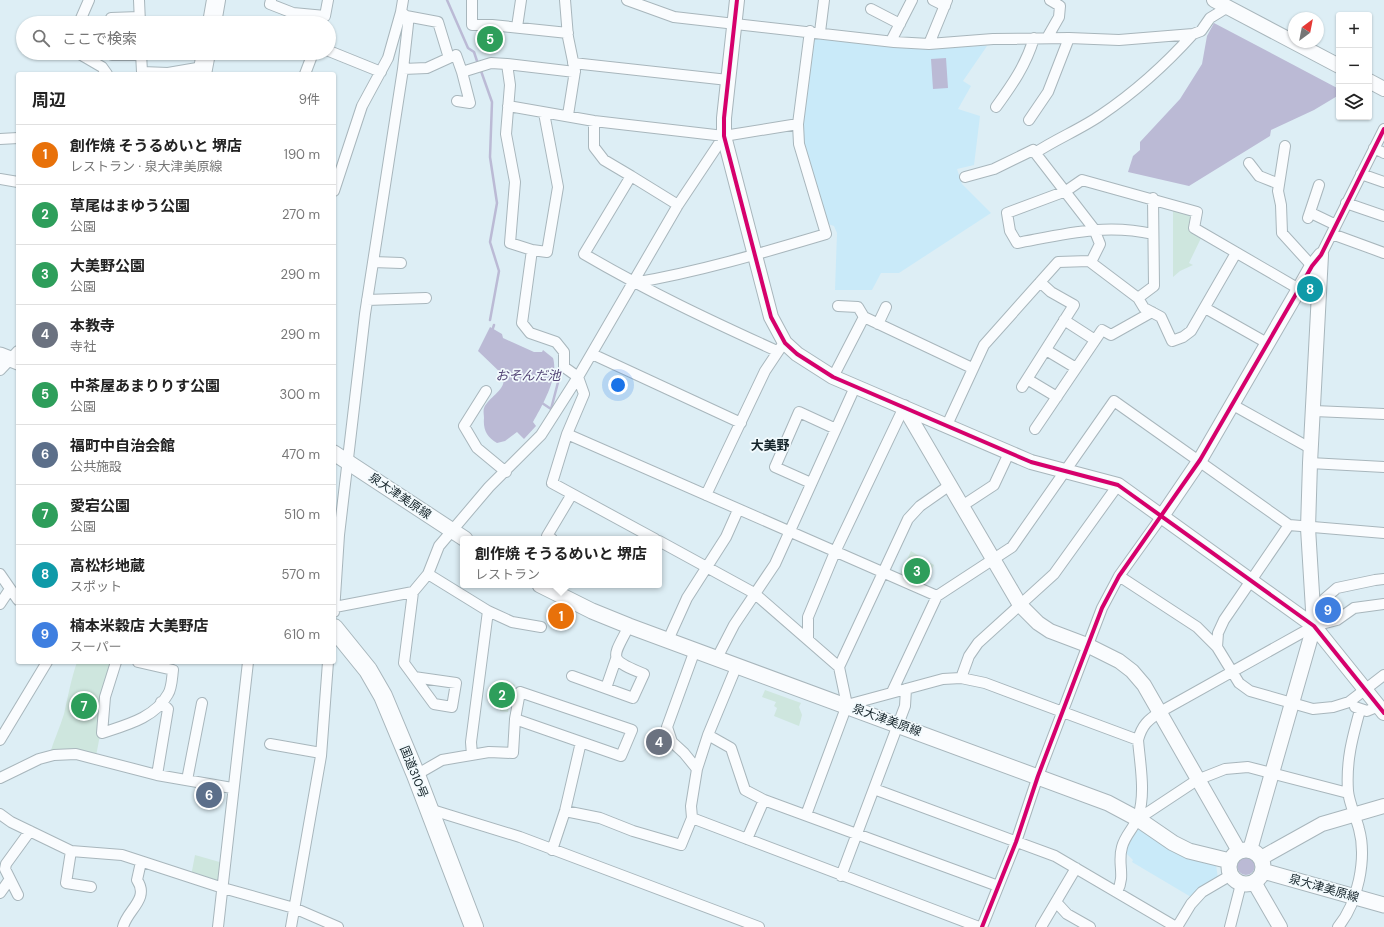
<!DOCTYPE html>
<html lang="ja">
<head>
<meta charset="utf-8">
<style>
  :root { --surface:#fff; --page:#f6f6f6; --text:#222; --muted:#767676; --line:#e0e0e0; --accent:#5a6a70 }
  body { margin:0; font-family:"DM Sans","Noto Sans JP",sans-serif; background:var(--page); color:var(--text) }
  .controls { position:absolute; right:12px; top:12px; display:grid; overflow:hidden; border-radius:4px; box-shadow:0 1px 3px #0004 }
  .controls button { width:36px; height:36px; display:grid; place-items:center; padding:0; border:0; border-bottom:1px solid var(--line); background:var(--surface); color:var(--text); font:20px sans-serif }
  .compass { position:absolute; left:1288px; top:12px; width:36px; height:36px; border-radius:50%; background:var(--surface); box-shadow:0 1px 3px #0004; rotate:32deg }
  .you { position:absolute; left:618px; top:385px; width:14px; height:14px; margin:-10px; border:3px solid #fff; border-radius:50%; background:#1a73e8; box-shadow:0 0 0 6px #1a73e833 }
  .badge { display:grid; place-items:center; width:26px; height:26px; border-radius:50%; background:var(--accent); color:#fff; font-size:13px; font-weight:700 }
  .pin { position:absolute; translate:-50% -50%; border:2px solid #fff; box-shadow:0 1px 4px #0006 }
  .popup { position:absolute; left:460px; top:536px; width:202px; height:52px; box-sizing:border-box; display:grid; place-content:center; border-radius:4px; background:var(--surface); filter:drop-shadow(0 1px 3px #0005); font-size:13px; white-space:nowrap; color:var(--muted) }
  .popup b { font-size:15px; color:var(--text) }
  .popup::after { content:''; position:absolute; left:50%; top:100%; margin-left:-8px; border:8px solid transparent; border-top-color:var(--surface) }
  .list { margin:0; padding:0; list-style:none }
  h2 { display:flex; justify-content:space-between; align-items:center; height:52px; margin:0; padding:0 16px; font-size:17px }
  h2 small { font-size:13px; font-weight:400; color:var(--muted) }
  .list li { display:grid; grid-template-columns:26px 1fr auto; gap:12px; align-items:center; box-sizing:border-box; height:60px; padding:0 16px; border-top:1px solid var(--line) }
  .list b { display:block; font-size:15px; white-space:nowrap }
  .list p { margin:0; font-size:13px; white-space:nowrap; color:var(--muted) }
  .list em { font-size:13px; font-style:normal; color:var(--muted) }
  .icon { flex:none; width:22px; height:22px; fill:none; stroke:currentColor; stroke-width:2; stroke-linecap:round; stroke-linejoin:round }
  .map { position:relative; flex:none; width:1384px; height:927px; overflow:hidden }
  .search { position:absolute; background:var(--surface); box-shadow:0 1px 3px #0004; left:16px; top:16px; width:320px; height:44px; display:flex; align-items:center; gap:10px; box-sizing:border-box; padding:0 14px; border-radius:22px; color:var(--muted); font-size:15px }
  .panel { position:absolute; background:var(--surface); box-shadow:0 1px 3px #0004; left:16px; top:72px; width:320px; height:592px; border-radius:4px }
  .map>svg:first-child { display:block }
</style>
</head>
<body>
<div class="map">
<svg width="1384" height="927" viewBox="0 0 1384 927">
  <rect width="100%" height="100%" fill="#ddeef5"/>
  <path fill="#c9eaf9" d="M 814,37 L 946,47 L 987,46 L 963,81 L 971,86 L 958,109 L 980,116 L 974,165 L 957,169 L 962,184 L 991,213 L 899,273 L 881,273 L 872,290 L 835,290 L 837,233 L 834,226 L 828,224 L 803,142 L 802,126 Z
    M 1139,828 L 1216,865 L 1218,878 L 1206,883 L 1191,897 L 1132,862 L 1133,860 L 1126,853 L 1127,847 Z"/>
  <path fill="#cee6de" d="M 1173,208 L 1192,214 L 1202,236 L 1189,263 L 1193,265 L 1180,271 L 1173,277 Z
    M 911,551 L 934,565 L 924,587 L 899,576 Z
    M 77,662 L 114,662 L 96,756 L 50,753 C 54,740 60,727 64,714 C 68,697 71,679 77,662 Z
    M 506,680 L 515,685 L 510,699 L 508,712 L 500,711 L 501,700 L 493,698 L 494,691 L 503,692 Z
    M 765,690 L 801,703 L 799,707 L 802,715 L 799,726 L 774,716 L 777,708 L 774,706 L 776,702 L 762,697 Z
    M 195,855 L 223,863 L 220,882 L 191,876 Z"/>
  <path fill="#bbbad5" d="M 1214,23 L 1339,89 L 1339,95 L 1314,110 L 1271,130 L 1270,136 L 1189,186 L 1128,172 L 1133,156 L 1140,150 L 1140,142 L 1180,99 L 1202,64 L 1207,36 Z
    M 946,58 L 948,88 L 933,89 L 931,59 Z
    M 490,327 L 502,334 L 503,338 L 534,352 L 542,352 L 543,350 L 553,358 C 559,377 542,406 533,422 L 536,426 L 524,439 L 517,432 L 505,441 L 497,443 C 487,437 483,430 484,418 C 484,415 483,411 484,408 C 489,396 508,390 503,375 L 478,351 Z
    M1237 866a9 9 0 1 1 18 0a9 9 0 1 1-18 0Z"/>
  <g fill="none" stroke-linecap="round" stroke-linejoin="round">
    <path stroke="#bbbad5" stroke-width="2.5" d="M 447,0 L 468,48 L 474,52 L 478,64
      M 481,71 L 492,102 L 490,157 L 497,203 L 490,242 L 499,271 L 490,320
      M 492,331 L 494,325
      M 542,403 L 551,409
      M 551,409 L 561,371"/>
    <g stroke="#a8b6bc" stroke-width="12">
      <path id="street" d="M 139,0 L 140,23
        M 271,0 L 270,4 L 293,13 L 325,16 L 328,0
        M 472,0 L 472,25 L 492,25 L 568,33
        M 565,0 L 568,37 L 575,71 L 568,115
        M 627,0 L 674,17 L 894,42 L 929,44 L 993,39 L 1069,38 L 1119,40 L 1193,34 L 1201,31 L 1210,18 L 1228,7
        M 933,0 L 945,6
        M 871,9 L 900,24
        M 79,23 L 89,0
        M 111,23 L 111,18 L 139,17
        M 517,27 L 521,0
        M 820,32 L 824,0
        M 1047,38 L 1059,17 L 1060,6 L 1050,0
        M 891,41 L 912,0
        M 929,44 L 947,0
        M 329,51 L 381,72
        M 78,53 L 102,67 L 107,74
        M 112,53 L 112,55 L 141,55
        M 141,53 L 142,72 L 168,73 L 203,67
        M 456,55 L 462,72 L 470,103 L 457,101
        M 573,63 L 728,80
        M 403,69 L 427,68 L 449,58 L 438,22 L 406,16
        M 462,72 L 491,63 L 507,64
        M 305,74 L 313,53
        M 508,106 L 594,121 L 724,136 L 798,124
        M 996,107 C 1012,85 1026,65 1034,38
        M 544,113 L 558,187 L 547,252 L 532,250 L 510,243 L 515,182 L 506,134 L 510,85 L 507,64 L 575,72
        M 1029,120 L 1048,92 L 1069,38
        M 594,121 L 594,147 L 604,160 L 631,176 L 584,254 C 647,291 711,321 777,351
        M 0,139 L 18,138
        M 1285,146 L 1278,191 L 1281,205 L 1282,233 L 1312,266
        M 1374,148 L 1384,153
        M 1035,153 C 1056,139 1081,129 1101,115 C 1135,92 1166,64 1193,34
        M 1249,163 L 1259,176 L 1279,184
        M 1361,174 L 1384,182
        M 631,176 L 678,205
        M 965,177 L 994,169 L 1033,150 L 1094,229 L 1100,244 L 1091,262
        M 0,179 L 18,182
        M 334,191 L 362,106 L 388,58 L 401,12 L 403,0
        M 1346,203 L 1384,216
        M 1311,213 L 1336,225
        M 1308,218 L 1319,185
        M 1153,234 C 1105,223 1065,234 1017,243 L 1010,231 L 1007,213 L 1066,191 L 1082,180 L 1197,212 L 1194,228 L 1299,289
        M 1332,234 L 1384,253
        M 1321,255 L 1384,129
        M 373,262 L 401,263
        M 633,283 C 698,272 762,253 826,234 L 799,144 L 798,124 L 810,31
        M 1138,298 L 1154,286 L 1153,198
        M 367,300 L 426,298
        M 838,306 L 858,307 L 864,317
        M 1205,308 L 1267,343
        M 1064,320 L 1095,340
        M 878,324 L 886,307
        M 1046,350 L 1076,368
        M 592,354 L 741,423
        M 0,370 L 18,351
        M 833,377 L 864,317 L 972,368
        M 1027,379 L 1057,397
        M 1022,387 L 1074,305 L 1051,292 L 1040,282
        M 486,391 L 464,426 L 477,448 L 506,472
        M 1233,405 L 1310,448
        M 1314,411 L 1384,414
        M 947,425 L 984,345 L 1058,262 L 1089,261 L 1138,298 L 1144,308 L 1161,317 L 1172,341 L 1183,337 L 1191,331 L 1236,253
        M 1035,429 L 1102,330 L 1111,335 L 1152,312
        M 567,434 L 937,596 L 1012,547 L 1114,401 L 1289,525 L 1384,533
        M 1310,463 L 1384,467
        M 811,483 L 775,467 L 799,412 L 836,429
        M 706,495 L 765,371 L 781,347
        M 962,506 L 994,485 L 1009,453
        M 1289,525 L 1224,620 L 1218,633 L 1217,647 L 1239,683 L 1250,691 L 1313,709 L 1333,707 L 1349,702 L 1384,675
        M 552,539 L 547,536 L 572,494
        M 655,539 L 552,483 L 567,434 L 584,394 L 578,377 L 678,205 L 724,136
        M 659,541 L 754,593 L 839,667 L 847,705 L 806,815
        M 0,574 L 18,600
        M 428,574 L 488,611 L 512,622 L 541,627
        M 1119,576 L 1197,627 L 1217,647
        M 413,592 L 404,663 L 434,704 L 452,707 L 456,683 L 414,677
        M 0,604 L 10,589
        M 335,607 L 413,592 L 428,574 L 439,546 L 489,487 L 541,435 L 578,377 L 564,367 L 564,352 L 556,342 L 530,333 L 522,323 L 532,250
        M 1314,608 L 1337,588 L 1375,580 L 1384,579
        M 334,612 L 339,535 L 365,314 L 403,69 L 408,24 L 406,16 L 401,12
        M 808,639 L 808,617 L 835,552 L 904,407
        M 668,640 L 687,598 L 726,537 L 738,510
        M 695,650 L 667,727 L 672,742 L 684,753 L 697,769
        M 717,658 L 734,625 L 775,564 L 855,387
        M 116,662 L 105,697 L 102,733 C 126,725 155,718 168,694 C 172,688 172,677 173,670 L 138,662
        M 839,667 L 908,519 L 920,506 L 950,485
        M 572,676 L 633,698 L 644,674 C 607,659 612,659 629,626
        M 961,678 L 969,656 L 978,643 L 1054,574 L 1118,485
        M 606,688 L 616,659
        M 892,692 L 937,596
        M 847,705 L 943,679 L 961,678 L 985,683 L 1138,740
        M 1355,707 L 1367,711 L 1379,706
        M 708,735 L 731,748 L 745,790 L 764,800 L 998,886
        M 0,740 L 47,662
        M 270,744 L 321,753
        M 472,755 L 471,742 L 488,611
        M 157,775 L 168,709 L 161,702
        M 416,775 L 442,760 L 489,752 L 513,753 L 515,719 L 520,692 L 632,730 L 621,756 L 515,719
        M 0,778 L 39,759 L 54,755 L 76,754 L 157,775 L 232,788
        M 187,780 L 202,703
        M 874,789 L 1055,856 L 1176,927
        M 429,809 L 520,837 L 759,927
        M 565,811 L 600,818 L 633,831 L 681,845 L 692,818 L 691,806 L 697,769 L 708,735 L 737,665
        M 0,814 L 11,822 L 71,851 L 122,855 L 223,888 L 294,908 L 338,927
        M 692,818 L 979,927
        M 1138,819 L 1197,780 L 1225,769 L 1248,767 L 1348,793
        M 747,839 L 764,800
        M 552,850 L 565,811 L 581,742
        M 71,851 L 66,883 L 91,887
        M 841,876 L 905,706 L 906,689
        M 1117,892 C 1126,875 1117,864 1122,847 C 1125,835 1134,828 1138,817 C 1146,794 1140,764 1138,740 C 1142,725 1148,720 1160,712 L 1314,626 L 1337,620 L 1354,608 L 1384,604
        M 0,893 L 10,879
        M 18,895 L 5,869 L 6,864 L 30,831
        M 1056,902 L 1067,914 L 1090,927
        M 123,927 C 127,910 150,899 137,880 L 141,862
        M 218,927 L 248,662
        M 291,927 L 321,756 L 328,662
        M 982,927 L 1016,842 L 1038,776 L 1102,608 L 1119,576 L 1162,516
        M 1041,927 L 1076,868
        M 1177,927 L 1191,904 L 1202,892 L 1231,875
        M 1230,927 L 1241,884
        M 1338,927 C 1358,903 1367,858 1359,829 C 1356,817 1349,803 1348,791 C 1346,761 1352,739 1360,710"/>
    </g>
    <g stroke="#a8b6bc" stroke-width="16">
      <path id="secondary" d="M 737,0 L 724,118 L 724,136 L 771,317 L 785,343 L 797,354 L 833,377 L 1031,462 L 1118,485 L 1314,626 L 1384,713
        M 1214,0 L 1339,66
        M 1369,81 L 1384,89
        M 904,407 L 1020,605 L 1038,623 L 1050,631 L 1087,645 L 1119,661 L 1132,671 L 1144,685 L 1239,851
        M 1162,516 L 1200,460 L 1299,289 L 1312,266 L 1321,255
        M 1250,850 L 1314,626 L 1308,528 L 1310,463 L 1321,255
        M 1261,858 L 1322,824 L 1384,806
        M 1254,882 L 1280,927"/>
    </g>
    <g stroke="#a8b6bc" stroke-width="17">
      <path id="primary" d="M 0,355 L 18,362
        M 334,453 L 465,539
        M 540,585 L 592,611 L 629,626 L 1108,803 L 1138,819 L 1173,843 L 1189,851 L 1230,861
        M1229 867a17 17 0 1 1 34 0a17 17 0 1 1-34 0Z
        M 1263,871 L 1384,905"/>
    </g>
    <g stroke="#a8b6bc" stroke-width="20">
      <path id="highway" d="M 212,23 L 216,0
        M 202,74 L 206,53
        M 334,628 L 368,670 L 383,696 L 416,775 L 474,927"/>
    </g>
    <use href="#street" stroke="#fafcfe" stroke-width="10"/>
    <use href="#secondary" stroke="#fafcfe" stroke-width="14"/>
    <use href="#primary" stroke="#fafcfe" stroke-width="15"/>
    <use href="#highway" stroke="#fafcfe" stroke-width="18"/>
    <g stroke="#f2fafd" stroke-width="6">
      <path id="cycleway" d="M 737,0 L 724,118 L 724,136 L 771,317 L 785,343 L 797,354 L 833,377 L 1031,462 L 1118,485 L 1314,626 L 1384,713
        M 982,927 L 1016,842 L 1038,776 L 1102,608 L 1119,576 L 1200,460 L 1299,289 L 1312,266 L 1321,255 L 1384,129"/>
    </g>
    <use href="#cycleway" stroke="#d6006c" stroke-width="4"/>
  </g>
  <g text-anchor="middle" stroke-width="3.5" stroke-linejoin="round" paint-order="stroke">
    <g font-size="12" fill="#142329" stroke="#f2fafd">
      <text transform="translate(400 496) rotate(34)" y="4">泉大津美原線</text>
      <text transform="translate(887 720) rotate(20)" y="4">泉大津美原線</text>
      <text transform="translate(414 772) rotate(68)" y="4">国道310号</text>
      <text transform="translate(1324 888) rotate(16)" y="4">泉大津美原線</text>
    </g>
    <g font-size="13" font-style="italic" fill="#524374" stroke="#f2fafd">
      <text x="528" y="380">おそんだ池</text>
    </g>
    <g font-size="13" font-weight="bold" fill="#142329" stroke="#f2fafd">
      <text x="770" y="450">大美野</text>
    </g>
  </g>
</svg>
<div class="controls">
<button>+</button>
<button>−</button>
<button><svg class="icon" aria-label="layers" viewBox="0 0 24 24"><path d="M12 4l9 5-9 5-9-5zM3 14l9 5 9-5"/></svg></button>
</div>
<svg class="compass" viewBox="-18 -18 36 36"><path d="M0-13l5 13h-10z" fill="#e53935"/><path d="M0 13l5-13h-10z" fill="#767676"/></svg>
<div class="you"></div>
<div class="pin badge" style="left:561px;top:616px;background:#e8710a">1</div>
<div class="popup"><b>創作焼 そうるめいと 堺店</b>レストラン</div>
<div class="pin badge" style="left:502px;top:695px;background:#2e9e5b">2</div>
<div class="pin badge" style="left:917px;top:571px;background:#2e9e5b">3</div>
<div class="pin badge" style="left:659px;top:742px;background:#6b7280">4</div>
<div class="pin badge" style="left:490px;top:39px;background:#2e9e5b">5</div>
<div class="pin badge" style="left:209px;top:795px;background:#5c6f8a">6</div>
<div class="pin badge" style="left:84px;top:706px;background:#2e9e5b">7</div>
<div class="pin badge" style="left:1310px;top:289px;background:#0f9aa8">8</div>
<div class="pin badge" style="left:1328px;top:610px;background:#3f7fe0">9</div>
<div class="search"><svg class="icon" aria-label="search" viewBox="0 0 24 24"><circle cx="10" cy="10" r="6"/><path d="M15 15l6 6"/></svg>ここで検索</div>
<section class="panel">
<h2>周辺<small>9件</small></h2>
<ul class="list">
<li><span class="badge" style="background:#e8710a">1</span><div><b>創作焼 そうるめいと 堺店</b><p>レストラン · 泉大津美原線</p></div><em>190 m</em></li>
<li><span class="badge" style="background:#2e9e5b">2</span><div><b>草尾はまゆう公園</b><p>公園</p></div><em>270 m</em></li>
<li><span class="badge" style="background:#2e9e5b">3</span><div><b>大美野公園</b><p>公園</p></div><em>290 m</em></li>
<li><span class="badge" style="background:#6b7280">4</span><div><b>本教寺</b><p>寺社</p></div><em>290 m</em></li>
<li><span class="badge" style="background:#2e9e5b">5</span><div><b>中茶屋あまりりす公園</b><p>公園</p></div><em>300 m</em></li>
<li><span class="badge" style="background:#5c6f8a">6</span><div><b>福町中自治会館</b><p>公共施設</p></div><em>470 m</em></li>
<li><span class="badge" style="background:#2e9e5b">7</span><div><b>愛宕公園</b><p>公園</p></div><em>510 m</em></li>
<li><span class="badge" style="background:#0f9aa8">8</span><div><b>高松杉地蔵</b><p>スポット</p></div><em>570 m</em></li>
<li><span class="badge" style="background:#3f7fe0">9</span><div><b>楠本米穀店 大美野店</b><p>スーパー</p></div><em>610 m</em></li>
</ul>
</section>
</div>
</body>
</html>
